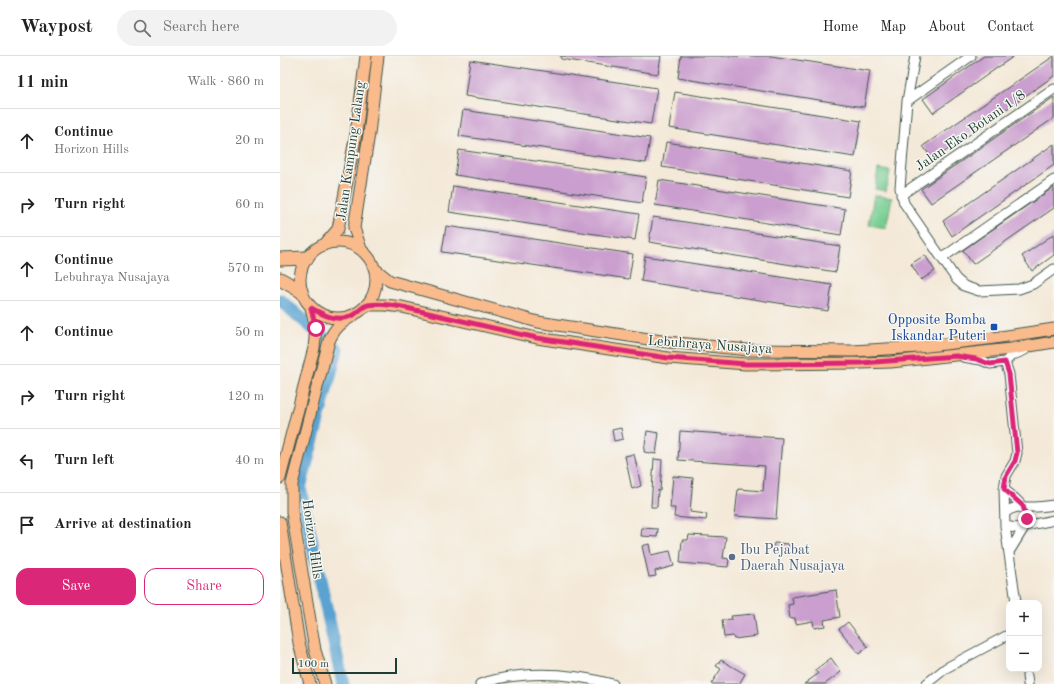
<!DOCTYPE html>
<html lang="en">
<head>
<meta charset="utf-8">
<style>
  :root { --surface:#fff; --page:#f2f2f2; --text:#222; --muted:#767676; --line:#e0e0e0; --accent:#db2777 }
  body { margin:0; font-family:"Old Standard TT",serif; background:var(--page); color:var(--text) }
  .controls { position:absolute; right:12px; bottom:12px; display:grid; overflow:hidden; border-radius:8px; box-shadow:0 4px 16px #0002 }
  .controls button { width:36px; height:36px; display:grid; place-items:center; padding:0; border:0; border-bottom:1px solid var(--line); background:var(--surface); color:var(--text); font:20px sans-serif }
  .scale { position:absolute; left:12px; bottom:10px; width:105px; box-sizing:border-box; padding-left:4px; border:2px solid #1f3d34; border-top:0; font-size:11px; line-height:14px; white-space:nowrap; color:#1f3d34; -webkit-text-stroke:3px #f6f6f2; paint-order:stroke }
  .stop { position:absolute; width:12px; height:12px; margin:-9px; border:3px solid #db2777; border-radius:50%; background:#fff }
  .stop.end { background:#db2777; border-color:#fff; box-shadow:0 1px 4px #0008 }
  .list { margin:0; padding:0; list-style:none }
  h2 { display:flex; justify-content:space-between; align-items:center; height:52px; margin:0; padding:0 16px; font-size:17px }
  h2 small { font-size:13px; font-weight:400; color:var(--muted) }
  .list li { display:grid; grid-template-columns:26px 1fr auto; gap:12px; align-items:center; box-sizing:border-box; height:64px; padding:0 16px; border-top:1px solid var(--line) }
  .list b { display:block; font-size:15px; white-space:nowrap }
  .list p { margin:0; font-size:13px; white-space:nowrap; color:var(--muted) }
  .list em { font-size:13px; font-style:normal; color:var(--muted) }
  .actions { display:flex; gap:8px; padding:12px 16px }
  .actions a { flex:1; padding:9px 0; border:1px solid var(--accent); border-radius:12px; text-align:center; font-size:14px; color:var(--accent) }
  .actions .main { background:var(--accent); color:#fff }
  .icon { flex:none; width:22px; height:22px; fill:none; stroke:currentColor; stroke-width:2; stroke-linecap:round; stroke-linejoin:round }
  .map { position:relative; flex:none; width:774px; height:628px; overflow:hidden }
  header { display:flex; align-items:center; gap:24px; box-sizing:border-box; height:56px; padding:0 20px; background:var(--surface); border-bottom:1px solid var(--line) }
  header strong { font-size:19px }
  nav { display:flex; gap:22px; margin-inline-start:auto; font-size:14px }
  .search { width:280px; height:36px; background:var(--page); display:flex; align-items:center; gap:10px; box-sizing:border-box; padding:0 14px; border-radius:22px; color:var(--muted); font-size:15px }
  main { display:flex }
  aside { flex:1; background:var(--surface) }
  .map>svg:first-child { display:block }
</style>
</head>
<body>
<header>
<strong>Waypost</strong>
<div class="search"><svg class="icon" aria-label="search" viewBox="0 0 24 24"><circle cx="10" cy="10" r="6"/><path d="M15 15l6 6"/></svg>Search here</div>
<nav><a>Home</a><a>Map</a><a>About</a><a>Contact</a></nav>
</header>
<main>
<aside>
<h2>11 min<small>Walk · 860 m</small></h2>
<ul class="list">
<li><svg class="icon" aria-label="ahead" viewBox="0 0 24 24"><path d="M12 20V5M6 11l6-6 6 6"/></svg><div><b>Continue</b><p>Horizon Hills</p></div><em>20 m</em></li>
<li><svg class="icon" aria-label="right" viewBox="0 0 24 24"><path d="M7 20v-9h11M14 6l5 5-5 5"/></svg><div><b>Turn right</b></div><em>60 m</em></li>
<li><svg class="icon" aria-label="ahead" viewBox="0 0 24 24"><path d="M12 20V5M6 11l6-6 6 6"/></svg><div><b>Continue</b><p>Lebuhraya Nusajaya</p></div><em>570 m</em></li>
<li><svg class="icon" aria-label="ahead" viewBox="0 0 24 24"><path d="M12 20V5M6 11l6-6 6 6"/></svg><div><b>Continue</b></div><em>50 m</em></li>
<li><svg class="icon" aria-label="right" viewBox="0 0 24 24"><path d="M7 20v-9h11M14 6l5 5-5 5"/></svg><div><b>Turn right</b></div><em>120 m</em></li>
<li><svg class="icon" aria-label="left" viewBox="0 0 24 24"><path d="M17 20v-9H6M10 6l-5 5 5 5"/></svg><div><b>Turn left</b></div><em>40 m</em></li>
<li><svg class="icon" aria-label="arrive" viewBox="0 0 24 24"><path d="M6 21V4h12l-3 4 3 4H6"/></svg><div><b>Arrive at destination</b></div></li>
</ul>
<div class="actions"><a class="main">Save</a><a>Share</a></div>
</aside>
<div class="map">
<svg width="774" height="628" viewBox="0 0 774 628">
  <rect width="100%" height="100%" fill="#f6f6f2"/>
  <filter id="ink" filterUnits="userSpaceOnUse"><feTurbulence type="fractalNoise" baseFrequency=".025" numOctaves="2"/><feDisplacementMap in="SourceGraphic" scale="8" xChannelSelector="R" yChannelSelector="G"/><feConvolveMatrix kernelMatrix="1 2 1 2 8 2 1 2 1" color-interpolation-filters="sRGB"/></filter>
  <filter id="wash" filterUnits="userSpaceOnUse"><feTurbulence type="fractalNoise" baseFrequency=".012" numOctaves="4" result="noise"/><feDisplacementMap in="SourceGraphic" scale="16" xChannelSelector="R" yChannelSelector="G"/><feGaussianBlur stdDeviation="0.9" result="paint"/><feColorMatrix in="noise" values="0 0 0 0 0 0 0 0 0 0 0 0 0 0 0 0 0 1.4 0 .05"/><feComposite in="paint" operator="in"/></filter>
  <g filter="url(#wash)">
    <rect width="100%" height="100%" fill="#f4e9d8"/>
    <path fill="#76cd92" stroke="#4a8563" d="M 598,113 L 610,115 L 606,135 L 595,133 Z
      M 594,139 L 612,142 L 606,172 L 589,169 Z"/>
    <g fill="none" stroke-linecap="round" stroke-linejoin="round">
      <path stroke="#5aa3d1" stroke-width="13" d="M 0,244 L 57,293 L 20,432 L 63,628"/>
    </g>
    <g id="blocks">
      <path fill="#ca9ece" d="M 281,0 L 381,0 L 378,18 L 281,3 Z
        M 401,0 L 491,0 L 590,15 L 584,51 L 398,22 Z
        M 704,0 L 734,0 L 653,57 L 643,43 Z
        M 774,0 L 774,20 L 653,104 L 643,90 Z
        M 190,4 L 377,32 L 371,68 L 185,40 Z
        M 395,36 L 581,65 L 575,101 L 389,72 Z
        M 774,41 L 774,62 L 651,147 L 641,133 Z
        M 183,54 L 370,82 L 366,107 L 179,80 Z
        M 386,86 L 572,115 L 568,141 L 382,111 Z
        M 774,88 L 774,109 L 672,180 L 663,165 Z
        M 179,94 L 366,121 L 362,147 L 175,119 Z
        M 379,124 L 565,153 L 561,179 L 375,149 Z
        M 173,130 L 359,158 L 355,184 L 169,156 Z
        M 774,131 L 774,152 L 693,208 L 683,194 Z
        M 373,161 L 560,190 L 556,216 L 369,186 Z
        M 166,170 L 353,198 L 349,223 L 162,196 Z
        M 774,178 L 774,199 L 752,215 L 742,200 Z
        M 645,199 L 655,215 L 641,224 L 631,208 Z
        M 365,200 L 552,229 L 548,255 L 361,225 Z
        M 341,372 L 343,383 L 334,385 L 332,374 Z
        M 367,375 L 379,377 L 376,398 L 364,396 Z
        M 400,375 L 502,382 L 496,463 L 455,460 L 458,433 L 483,435 L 485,410 L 398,404 Z
        M 354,398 L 361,430 L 352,433 L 345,400 Z
        M 374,403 L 382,404 L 380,435 L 378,434 L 377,451 L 371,451 Z
        M 393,420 L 413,422 L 410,456 L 427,458 L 426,464 L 394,461 L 395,452 L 390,452 Z
        M 362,472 L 378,473 L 377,481 L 361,480 Z
        M 409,479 L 446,481 L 443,502 L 449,503 L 448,511 L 400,507 L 402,484 L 408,484 Z
        M 494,487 L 509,488 L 508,498 L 493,496 Z
        M 369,488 L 371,499 L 390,495 L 394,510 L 375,515 L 376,520 L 369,521 L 362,490 Z
        M 556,534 L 560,561 L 544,564 L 545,570 L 534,572 L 533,565 L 516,568 L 515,562 L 510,563 L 508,549 L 513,548 L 512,541 Z
        M 474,558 L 477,580 L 454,583 L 453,580 L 444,581 L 442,564 L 452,563 L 451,560 Z
        M 568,566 L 588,591 L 579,598 L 559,573 Z
        M 551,602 L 561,616 L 545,628 L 524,628 L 538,618 L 535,614 Z
        M 441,604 L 465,618 L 459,628 L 431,628 L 441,613 L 436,610 Z"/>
    </g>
  </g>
  <g filter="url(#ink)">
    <use href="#blocks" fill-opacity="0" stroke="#3f574d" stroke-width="1"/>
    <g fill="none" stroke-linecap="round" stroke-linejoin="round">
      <g stroke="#3f574d" stroke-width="11">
        <path id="minor" d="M 635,0 L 627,45 L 620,132 L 624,147 L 676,223 L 684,230 L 699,235 L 739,233 L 753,228 L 774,213
          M 627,45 L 691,0
          M 621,139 L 774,33
          M 662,202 L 774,124
          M 683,301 L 701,304 L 710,308 L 725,306 L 731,300 L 745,294
          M 725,306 L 729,318 L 737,397 L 735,405 L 726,420 L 724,433 L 725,470 L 736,546
          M 724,433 C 735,443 752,453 745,470 L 736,472 L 725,470
          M 725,457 C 734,449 743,451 754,451 C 760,451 767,450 774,449
          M 729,496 L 745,470 L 774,464
          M 747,620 L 748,628
          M 200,628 C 242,614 290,617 333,628
          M 646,628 L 666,612 L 726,580"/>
      </g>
      <g stroke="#3f574d" stroke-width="13">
        <path id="major" d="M20 224a38 38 0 1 1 76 0a38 38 0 1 1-76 0Z
          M 44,189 L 58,173 L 76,78 L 86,0
          M 81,193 L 74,172 L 89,78 L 98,0
          M 95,213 L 110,225 L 258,266 L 388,286 L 468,294 L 573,295 L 639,291 L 707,283 L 774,273
          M 86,249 L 105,249 L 122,251 L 257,282 L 388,302 L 466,308 L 581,307 L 611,306 L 731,293 L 774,286
          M 0,422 L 34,292 L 36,272 L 31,252
          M 0,466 L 19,587 L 30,628
          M 45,628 L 35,594 L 12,456 L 12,428 L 49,285 C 55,271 61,267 74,259"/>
      </g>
      <g stroke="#3f574d" stroke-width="15">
        <path id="highway" d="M 0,203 L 27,202
          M 0,223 L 21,235"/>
      </g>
      <use href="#minor" stroke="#fff" stroke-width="9"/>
      <use href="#major" stroke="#fabb8c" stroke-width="11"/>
      <use href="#highway" stroke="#fabb8c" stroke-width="13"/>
    </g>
  </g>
  <g fill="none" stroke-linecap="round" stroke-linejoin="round" filter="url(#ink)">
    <path stroke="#db2777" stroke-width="5" d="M 36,272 L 31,252 C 45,260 59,267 75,258 C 79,255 83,250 88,249 C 99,247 111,249 122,251 L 257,282 L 388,302 L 466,308 L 490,308 L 581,307 L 676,300 L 696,303 L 710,308 L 725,306 L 729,318 L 737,397 L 735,405 L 726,420 L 724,433 L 743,450 L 747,463"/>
  </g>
  <rect fill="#1a4fb4" stroke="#f6f6f2" stroke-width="1.5" x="710" y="267" width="8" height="8" rx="2"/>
  <circle fill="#5c6f8a" stroke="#f6f6f2" stroke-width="1.5" cx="452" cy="501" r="4"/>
  <g text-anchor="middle" stroke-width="3" stroke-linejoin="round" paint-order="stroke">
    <g font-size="14" fill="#1f3d34" stroke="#f6f6f2">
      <text transform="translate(690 74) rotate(-35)" y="5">Jalan Eko Botani 1/8</text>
      <text transform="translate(70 95) rotate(-82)" y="5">Jalan Kampung Lalang</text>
      <text transform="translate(430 288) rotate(4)" y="5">Lebuhraya Nusajaya</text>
      <text transform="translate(33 483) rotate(82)" y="5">Horizon Hills</text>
    </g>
    <g font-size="14" fill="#164399" stroke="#f6f6f2" text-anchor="end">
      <text x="706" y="268">Opposite Bomba<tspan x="706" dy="16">Iskandar Puteri</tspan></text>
    </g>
    <g font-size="14" fill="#4e5e75" stroke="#f6f6f2" text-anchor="start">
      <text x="460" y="498">Ibu Pejabat<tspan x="460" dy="16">Daerah Nusajaya</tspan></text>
    </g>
  </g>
</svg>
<div class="controls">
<button>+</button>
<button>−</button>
</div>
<div class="scale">100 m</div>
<div class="stop" style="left:36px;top:272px"></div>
<div class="stop end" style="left:747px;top:463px"></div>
</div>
</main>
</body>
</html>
